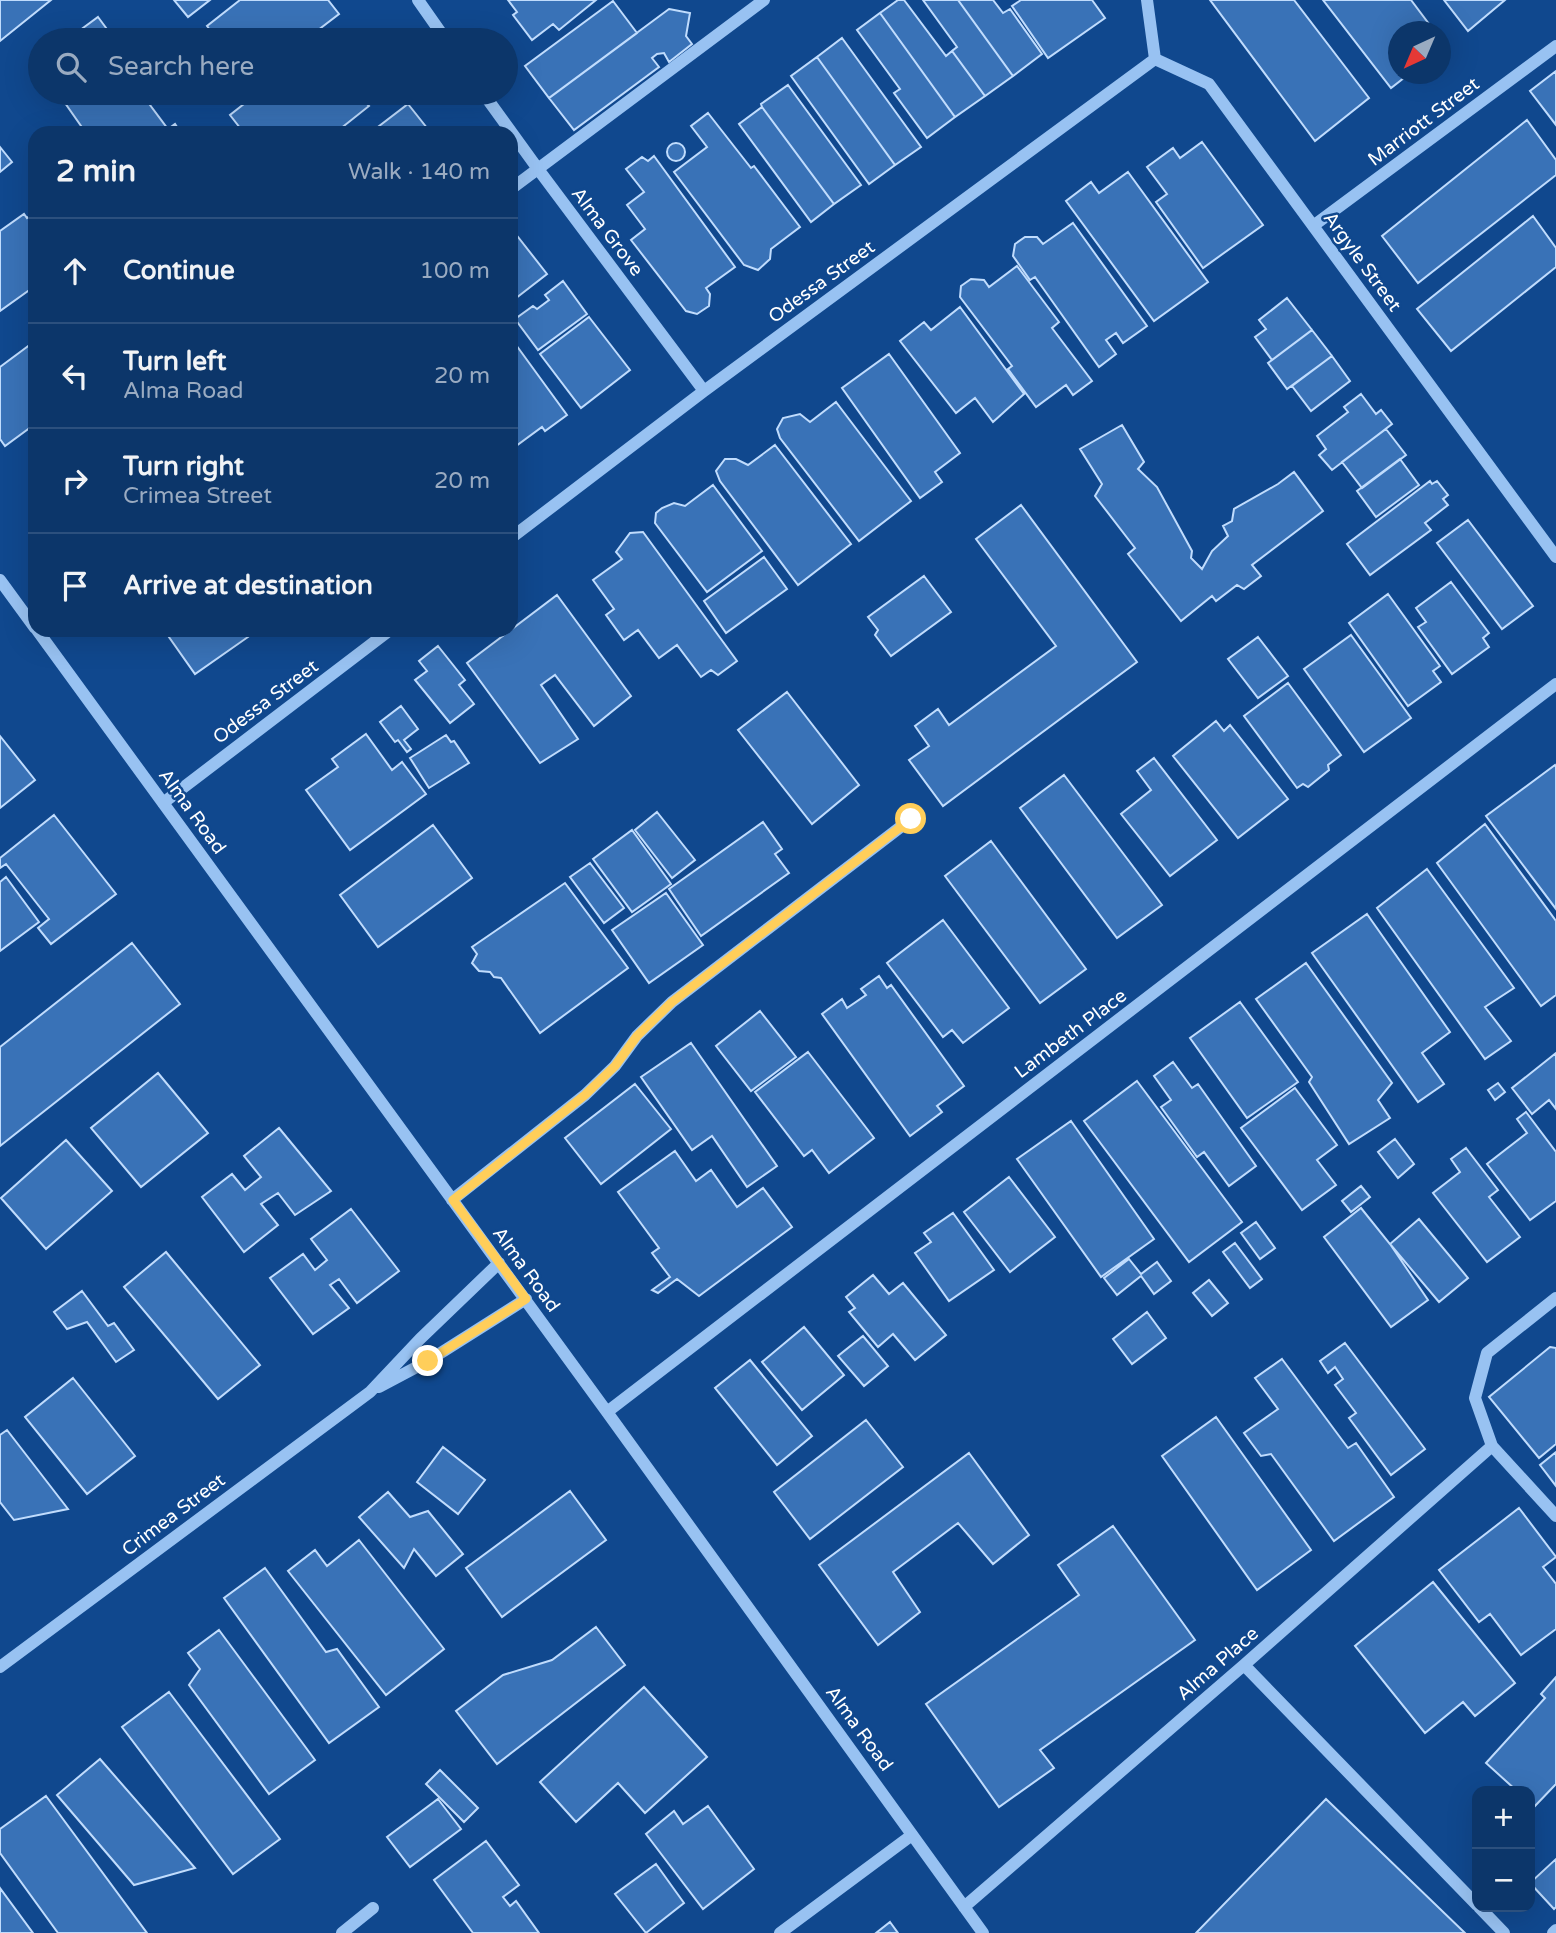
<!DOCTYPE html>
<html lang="en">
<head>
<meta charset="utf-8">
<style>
  :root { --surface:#0c366a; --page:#1a4172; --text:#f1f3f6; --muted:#9aabc1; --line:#2c507e }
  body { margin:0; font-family:"Varela Round",sans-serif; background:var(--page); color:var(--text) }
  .controls { position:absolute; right:21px; bottom:21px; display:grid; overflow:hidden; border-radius:14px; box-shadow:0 7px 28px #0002 }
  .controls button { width:63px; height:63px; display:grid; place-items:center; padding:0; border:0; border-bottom:2px solid var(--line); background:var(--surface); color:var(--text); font:35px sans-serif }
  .compass { position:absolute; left:1388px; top:21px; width:63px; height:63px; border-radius:50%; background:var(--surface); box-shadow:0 7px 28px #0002; rotate:224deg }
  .stop { position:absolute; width:21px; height:21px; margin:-16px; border:5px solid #ffce5a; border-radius:50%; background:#fff }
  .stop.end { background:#ffce5a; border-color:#fff; box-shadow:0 2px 7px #0008 }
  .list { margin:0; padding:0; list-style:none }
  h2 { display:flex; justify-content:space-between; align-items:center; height:91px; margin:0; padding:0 28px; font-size:30px }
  h2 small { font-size:23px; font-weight:400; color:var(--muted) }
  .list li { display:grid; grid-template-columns:46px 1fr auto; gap:21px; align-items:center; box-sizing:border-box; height:105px; padding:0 28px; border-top:2px solid var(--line) }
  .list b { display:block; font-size:26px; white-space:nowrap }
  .list p { margin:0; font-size:23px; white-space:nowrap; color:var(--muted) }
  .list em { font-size:23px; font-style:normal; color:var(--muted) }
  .icon { flex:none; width:38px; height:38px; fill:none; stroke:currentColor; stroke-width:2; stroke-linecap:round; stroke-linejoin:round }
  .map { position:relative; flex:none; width:1556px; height:1933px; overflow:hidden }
  .search { position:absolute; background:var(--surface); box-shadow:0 7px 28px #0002; left:28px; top:28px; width:490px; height:77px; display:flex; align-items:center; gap:18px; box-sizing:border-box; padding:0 24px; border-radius:38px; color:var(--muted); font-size:26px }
  .panel { position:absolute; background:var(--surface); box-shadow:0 7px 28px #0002; left:28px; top:126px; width:490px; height:511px; border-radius:21px }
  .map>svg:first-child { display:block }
</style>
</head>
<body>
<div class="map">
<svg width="1556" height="1933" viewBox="0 0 1556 1933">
  <rect width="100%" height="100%" fill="#10488e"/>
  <path fill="#3972b7" stroke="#c0dcfd" stroke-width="2" d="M 0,0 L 51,0 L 0,41 Z
    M 174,0 L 210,0 L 188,17 Z
    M 240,0 L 328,0 L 339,14 L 305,40 L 218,40 L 207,26 Z
    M 508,0 L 596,0 L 559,30 L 553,24 L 532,40 L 513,15 L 517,12 Z
    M 898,0 L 904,0 L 946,56 L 952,51 L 985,96 L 955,117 L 880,13 Z
    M 923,0 L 958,0 L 1013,76 L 985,96 L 952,51 L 957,47 Z
    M 958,0 L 993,0 L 1003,13 L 1010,9 L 1042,54 L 1013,76 Z
    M 1021,0 L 1092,0 L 1105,18 L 1048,58 L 1012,6 Z
    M 1210,0 L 1294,0 L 1369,98 L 1315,141 Z
    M 1323,0 L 1411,0 L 1435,32 L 1398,32 L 1398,74 L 1409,74 L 1391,88 Z
    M 1444,0 L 1505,0 L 1468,31 Z
    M 613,1 L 637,33 L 549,98 L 525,66 Z
    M 669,9 L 690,13 L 686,36 L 692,44 L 669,62 L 664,53 L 657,54 L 652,58 L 659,67 L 574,130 L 549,98 Z
    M 880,13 L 955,117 L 927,138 L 894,93 L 900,89 L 857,30 Z
    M 98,17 L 115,40 L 70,40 L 68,39 Z
    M 842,38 L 921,147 L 895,165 L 817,57 Z
    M 817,57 L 895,165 L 869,184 L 791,76 Z
    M 1556,71 L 1556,125 L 1530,91 Z
    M 788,85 L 861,185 L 834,204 L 762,107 L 761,104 Z
    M 80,93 L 141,93 L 168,129 L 175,124 L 181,133 L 86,133 L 65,103 Z
    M 258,93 L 379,93 L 366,103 L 369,106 L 335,133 L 244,133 L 230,115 Z
    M 408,104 L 431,133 L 370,133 Z
    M 762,107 L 834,204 L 811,222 L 739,124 Z
    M 708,113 L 751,168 L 754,166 L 800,227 L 771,249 L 770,259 L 758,270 L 744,265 L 674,172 L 707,147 L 691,126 Z
    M 1527,120 L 1556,160 L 1556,175 L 1418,283 L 1382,236 Z
    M 1202,142 L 1263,225 L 1203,268 L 1156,202 L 1167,194 L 1147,167 L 1173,148 L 1180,158 Z
    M667 152a9 9 0 1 1 18 0a9 9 0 1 1-18 0Z
    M 0,147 L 12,162 L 0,172 Z
    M 654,156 L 735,267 L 706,288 L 710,294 L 709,306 L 697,314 L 686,311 L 631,240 L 645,229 L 627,205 L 644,192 L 626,169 L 642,157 L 648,161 Z
    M 1128,172 L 1208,282 L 1154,321 L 1066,201 L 1091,182 L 1099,193 Z
    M 35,212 L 35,286 L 0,311 L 0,231 L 24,214 L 27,218 Z
    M 1533,216 L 1556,248 L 1556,267 L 1451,351 L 1417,309 Z
    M 1073,223 L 1147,326 L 1123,343 L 1116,333 L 1106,340 L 1116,354 L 1099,367 L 1035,277 L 1030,280 L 1013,256 L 1015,244 L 1025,237 L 1037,237 L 1043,244 Z
    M 511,228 L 547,274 L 511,302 Z
    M 1017,266 L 1059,322 L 1052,328 L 1092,381 L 1073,395 L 1066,385 L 1036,407 L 1008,369 L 1012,366 L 960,297 L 961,286 L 971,279 L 984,280 L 989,287 Z
    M 563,281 L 587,314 L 538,350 L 515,319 L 533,306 L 537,309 L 549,300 L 545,295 Z
    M 1287,298 L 1312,330 L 1272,360 L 1255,337 L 1266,329 L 1259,320 Z
    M 960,307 L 1024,394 L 993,422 L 975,398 L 956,413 L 900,341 L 924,322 L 931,330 Z
    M 589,317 L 630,370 L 581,408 L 540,354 Z
    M 1312,330 L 1332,356 L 1287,389 L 1268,363 Z
    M 511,338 L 567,415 L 545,431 L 542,427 L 516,446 L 511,439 Z
    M 35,341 L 35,424 L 5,446 L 0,439 L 0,367 Z
    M 889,354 L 960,453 L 935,472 L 942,482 L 920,498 L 842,388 Z
    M 1332,356 L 1350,381 L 1311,411 L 1292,386 Z
    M 1361,394 L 1376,414 L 1381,410 L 1392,424 L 1332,470 L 1319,455 L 1326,449 L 1317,436 L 1348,412 L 1344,407 Z
    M 836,402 L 911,501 L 859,541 L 780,438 L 777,429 L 783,418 L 800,414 L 810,422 Z
    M 1122,425 L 1144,462 L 1138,469 L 1157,487 L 1192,551 L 1191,558 L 1202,569 L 1212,551 L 1228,536 L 1223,526 L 1232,521 L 1234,509 L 1278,484 L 1294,472 L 1323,511 L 1252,565 L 1261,576 L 1244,589 L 1237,585 L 1216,601 L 1212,596 L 1181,621 L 1128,554 L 1135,548 L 1095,496 L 1102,484 L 1080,449 Z
    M 1386,429 L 1406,455 L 1362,488 L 1342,462 Z
    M 775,445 L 851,544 L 798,585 L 720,481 L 716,471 L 725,459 L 736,459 L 748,465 Z
    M 1400,459 L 1419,485 L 1376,517 L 1357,491 Z
    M 1430,481 L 1432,484 L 1437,481 L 1448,495 L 1443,499 L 1448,505 L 1425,523 L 1431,530 L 1370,575 L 1347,544 Z
    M 713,485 L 762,551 L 707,592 L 655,523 L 656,513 L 662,508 L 674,503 L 685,506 Z
    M 1021,505 L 1137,662 L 943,806 L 909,760 L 929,746 L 915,726 L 938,709 L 949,725 L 1056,646 L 976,539 Z
    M 1468,520 L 1533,606 L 1502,629 L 1437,543 Z
    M 643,532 L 737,661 L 718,675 L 711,670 L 701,677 L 677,645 L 659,658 L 638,630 L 624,640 L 606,615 L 614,609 L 593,580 L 622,559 L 616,552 L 630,533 Z
    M 764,557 L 787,589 L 726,633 L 704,601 Z
    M 924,576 L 951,612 L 891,656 L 875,635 L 878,630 L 868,617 Z
    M 1451,582 L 1489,633 L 1483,638 L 1489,647 L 1452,674 L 1418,627 L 1426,622 L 1416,608 Z
    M 1388,594 L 1440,666 L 1433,671 L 1441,682 L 1408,706 L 1349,623 Z
    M 557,595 L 631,696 L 594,726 L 555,675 L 541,685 L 578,739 L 540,763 L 467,663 Z
    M 164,630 L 258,630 L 195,674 Z
    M 1351,635 L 1411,718 L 1364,752 L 1304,669 Z
    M 1258,637 L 1288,676 L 1258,698 L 1228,659 Z
    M 438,646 L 465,680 L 459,685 L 474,704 L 450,723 L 415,680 L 427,671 L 419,661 Z
    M 1288,683 L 1341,755 L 1328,765 L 1329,770 L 1308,787 L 1303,784 L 1297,788 L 1244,716 Z
    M 787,692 L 859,785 L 812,824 L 738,730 Z
    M 401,706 L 418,729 L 404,740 L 411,749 L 407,752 L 398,740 L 395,742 L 380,722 Z
    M 1216,721 L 1224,731 L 1230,725 L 1288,799 L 1238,838 L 1173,756 Z
    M 366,734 L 392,770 L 402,762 L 426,794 L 350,850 L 306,790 L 338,767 L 332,759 Z
    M 446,735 L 451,742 L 454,741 L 469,763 L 429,788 L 410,758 Z
    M 0,736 L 35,780 L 0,808 Z
    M 1154,758 L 1217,840 L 1170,876 L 1121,814 L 1151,790 L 1137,771 Z
    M 1555,765 L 1556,767 L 1556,909 L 1486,816 Z
    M 1064,775 L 1162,905 L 1117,938 L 1020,808 Z
    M 657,812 L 695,860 L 672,878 L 635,830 Z
    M 54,815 L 116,894 L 51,944 L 38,928 L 49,919 L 6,864 L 0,868 L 0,858 Z
    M 763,822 L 782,849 L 775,854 L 789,873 L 701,936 L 669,889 Z
    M 1485,824 L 1556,921 L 1556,995 L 1541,1006 L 1437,863 Z
    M 433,825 L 472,878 L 378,947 L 340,895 Z
    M 632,830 L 671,884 L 632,912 L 593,859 Z
    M 991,841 L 1086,969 L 1040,1003 L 945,876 Z
    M 590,863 L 624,908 L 604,923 L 570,877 Z
    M 1427,869 L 1514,988 L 1485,1007 L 1511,1041 L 1485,1059 L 1377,908 Z
    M 6,877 L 39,922 L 0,951 L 0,882 Z
    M 565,883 L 628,968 L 540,1033 L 501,978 L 494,977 L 490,972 L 479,971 L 472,963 L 477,954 L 472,947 Z
    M 666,893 L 703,945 L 649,983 L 612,930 Z
    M 1367,914 L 1450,1032 L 1422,1053 L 1444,1084 L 1418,1102 L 1312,953 Z
    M 943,920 L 1009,1008 L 963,1043 L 952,1030 L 943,1037 L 887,963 Z
    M 132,943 L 180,1004 L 0,1146 L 0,1047 Z
    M 1306,963 L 1392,1083 L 1378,1100 L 1390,1118 L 1349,1144 L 1309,1082 L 1312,1077 L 1256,999 Z
    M 879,976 L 887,988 L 891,985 L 964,1086 L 937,1106 L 942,1112 L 910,1136 L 822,1014 L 842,999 L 847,1008 L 866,995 L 861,989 Z
    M 1240,1002 L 1298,1082 L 1247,1118 L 1190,1038 Z
    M 760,1011 L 796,1057 L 751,1091 L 716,1046 Z
    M 691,1043 L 777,1166 L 747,1187 L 712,1136 L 692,1150 L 641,1077 Z
    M 808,1052 L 874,1138 L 829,1173 L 812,1150 L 804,1156 L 755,1092 Z
    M 1556,1053 L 1556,1109 L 1549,1100 L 1532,1114 L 1512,1088 Z
    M 1173,1062 L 1192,1088 L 1198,1084 L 1256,1166 L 1229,1186 L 1204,1152 L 1197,1157 L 1161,1107 L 1171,1100 L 1154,1076 Z
    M 158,1073 L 208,1133 L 141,1187 L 91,1128 Z
    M 1137,1081 L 1242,1222 L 1189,1262 L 1084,1121 Z
    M 1498,1083 L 1505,1092 L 1495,1100 L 1488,1090 Z
    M 635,1084 L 671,1129 L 601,1184 L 565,1138 Z
    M 1295,1088 L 1337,1145 L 1317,1160 L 1336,1185 L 1302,1210 L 1241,1128 Z
    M 1526,1112 L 1556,1152 L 1556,1201 L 1530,1220 L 1487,1164 L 1527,1133 L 1517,1119 Z
    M 1071,1121 L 1154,1239 L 1101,1277 L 1017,1159 Z
    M 279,1128 L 331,1191 L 295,1215 L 278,1193 L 261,1204 L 278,1225 L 244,1252 L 202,1197 L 232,1174 L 245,1190 L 261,1177 L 244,1156 Z
    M 1395,1139 L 1414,1164 L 1398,1178 L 1378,1152 Z
    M 66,1140 L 112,1191 L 46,1249 L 1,1198 Z
    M 1466,1148 L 1498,1190 L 1489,1197 L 1520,1237 L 1487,1262 L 1433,1193 L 1460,1172 L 1451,1159 Z
    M 675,1151 L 696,1181 L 711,1170 L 737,1207 L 763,1188 L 792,1227 L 699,1296 L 677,1279 L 658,1293 L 652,1290 L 670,1277 L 652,1253 L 659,1248 L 618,1192 Z
    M 1009,1177 L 1055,1237 L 1010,1272 L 964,1212 Z
    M 1361,1186 L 1370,1197 L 1351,1212 L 1342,1201 Z
    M 1361,1208 L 1390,1244 L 1428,1300 L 1391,1327 L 1324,1237 Z
    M 351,1209 L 399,1271 L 357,1303 L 339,1279 L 330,1285 L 349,1308 L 313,1334 L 270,1278 L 303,1254 L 315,1270 L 327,1260 L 311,1239 Z
    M 953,1213 L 994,1270 L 949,1301 L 915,1253 L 931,1242 L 924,1233 Z
    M 1419,1219 L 1468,1278 L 1439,1302 L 1390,1244 Z
    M 1256,1222 L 1275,1248 L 1260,1259 L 1241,1233 Z
    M 1235,1243 L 1262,1279 L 1250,1288 L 1223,1252 Z
    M 166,1252 L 260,1365 L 218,1399 L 124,1287 Z
    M 1129,1259 L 1141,1274 L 1157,1262 L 1171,1281 L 1154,1294 L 1141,1276 L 1117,1295 L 1104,1278 Z
    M 873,1275 L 889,1294 L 903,1283 L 946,1335 L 915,1360 L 893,1334 L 878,1347 L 849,1312 L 855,1308 L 846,1297 Z
    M 1209,1280 L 1228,1303 L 1212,1316 L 1193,1293 Z
    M 82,1291 L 108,1326 L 114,1323 L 134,1350 L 116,1362 L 87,1322 L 67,1329 L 54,1312 Z
    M 1147,1312 L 1166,1338 L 1132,1364 L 1113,1339 Z
    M 804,1327 L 844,1375 L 802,1410 L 762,1362 Z
    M 863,1336 L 888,1366 L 864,1386 L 838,1356 Z
    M 1345,1343 L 1425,1449 L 1391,1475 L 1349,1418 L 1356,1413 L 1335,1385 L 1343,1379 L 1335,1367 L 1328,1373 L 1320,1361 Z
    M 1550,1347 L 1556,1348 L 1556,1444 L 1539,1458 L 1489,1397 Z
    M 1282,1359 L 1348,1448 L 1356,1443 L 1394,1497 L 1334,1541 L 1271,1454 L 1261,1456 L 1244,1433 L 1278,1409 L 1255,1378 Z
    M 750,1360 L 812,1436 L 777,1465 L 715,1388 Z
    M 73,1378 L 135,1456 L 87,1494 L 25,1417 Z
    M 1216,1417 L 1311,1550 L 1257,1590 L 1162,1456 Z
    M 866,1420 L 903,1467 L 810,1539 L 774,1492 Z
    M 7,1430 L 68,1509 L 14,1520 L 0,1502 L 0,1435 Z
    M 443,1447 L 485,1480 L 458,1514 L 417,1482 Z
    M 1556,1452 L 1556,1486 L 1540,1465 Z
    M 969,1453 L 1029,1535 L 993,1564 L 958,1523 L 893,1572 L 920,1612 L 878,1645 L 819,1565 Z
    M 570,1491 L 606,1540 L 502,1617 L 466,1568 Z
    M 388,1492 L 410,1517 L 428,1511 L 463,1554 L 436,1576 L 414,1549 L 404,1568 L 359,1517 Z
    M 1519,1508 L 1556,1557 L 1543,1567 L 1556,1584 L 1556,1629 L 1521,1655 L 1490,1614 L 1479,1622 L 1439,1570 Z
    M 1113,1526 L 1195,1640 L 1040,1750 L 1054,1768 L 999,1807 L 926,1704 L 1079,1595 L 1058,1565 Z
    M 359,1540 L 444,1649 L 386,1695 L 288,1571 L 315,1550 L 327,1566 Z
    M 265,1568 L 326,1652 L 337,1649 L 379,1707 L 329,1743 L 224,1598 Z
    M 1433,1582 L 1515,1683 L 1475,1716 L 1463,1702 L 1425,1733 L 1355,1646 Z
    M 596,1627 L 625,1665 L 497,1764 L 456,1711 L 503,1675 L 552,1660 Z
    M 219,1630 L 315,1760 L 269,1794 L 189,1685 L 200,1669 L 188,1653 Z
    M 1556,1677 L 1556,1784 L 1534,1807 L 1530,1803 L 1530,1791 L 1517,1791 L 1486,1763 L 1545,1698 L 1541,1694 Z
    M 644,1687 L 707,1757 L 645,1813 L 618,1783 L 576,1822 L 540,1782 Z
    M 169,1692 L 280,1839 L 233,1874 L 122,1727 Z
    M 100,1759 L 195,1868 L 134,1885 L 57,1795 Z
    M 440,1770 L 478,1808 L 464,1822 L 426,1784 Z
    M 46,1796 L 147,1933 L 58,1933 L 0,1853 L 0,1829 Z
    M 438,1799 L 461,1829 L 410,1867 L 387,1837 Z
    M 1326,1799 L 1465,1933 L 1196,1933 Z
    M 708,1806 L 754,1869 L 703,1909 L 646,1834 L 674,1811 L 683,1824 Z
    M 486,1841 L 519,1885 L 503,1897 L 510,1906 L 516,1901 L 539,1933 L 473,1933 L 434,1880 Z
    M 1556,1859 L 1556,1907 L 1554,1909 L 1530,1883 Z
    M 656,1864 L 684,1903 L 646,1933 L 615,1894 Z
    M 0,1888 L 33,1933 L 0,1933 Z
    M 890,1922 L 898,1933 L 876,1933 Z"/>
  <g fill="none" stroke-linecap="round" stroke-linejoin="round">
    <path stroke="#98c2f2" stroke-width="12" d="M 418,0 L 446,40
      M 1147,0 L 1155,59 L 1209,84 L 1556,557
      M 483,93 L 538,169 L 704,391
      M 511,189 L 764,0
      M 1313,226 L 1556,46
      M 511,538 L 704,391 L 1155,59
      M 0,580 L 35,628
      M 37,630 L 607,1412 L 983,1933
      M 163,803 L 390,630
      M 452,1200 L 585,1095 L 615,1066 L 637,1036 L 672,1002 L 911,819
      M 1556,1298 L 1487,1353 L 1475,1398 L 1492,1446 L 1556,1516
      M 379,1387 L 428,1361 L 526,1299
      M 607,1412 L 1556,684
      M 1244,1665 L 1477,1905
      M 0,1667 L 370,1392 L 420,1339 L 499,1263
      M 964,1907 L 1244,1665 L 1492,1446
      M 1479,1907 L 1504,1933
      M 342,1933 L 373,1908
      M 780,1933 L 912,1835
      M 1553,1933 L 1556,1930"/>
  </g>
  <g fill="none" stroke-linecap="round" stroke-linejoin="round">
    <path stroke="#ffce5a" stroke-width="9" d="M 428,1361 L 526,1299 L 453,1200 L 585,1095 L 615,1066 L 637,1036 L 672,1002 L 911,819"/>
  </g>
  <g text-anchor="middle" stroke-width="5" stroke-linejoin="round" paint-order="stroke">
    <g font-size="19" fill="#fff" stroke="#10488e">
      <text transform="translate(1423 121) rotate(-37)" y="7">Marriott Street</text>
      <text transform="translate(608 231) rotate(53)" y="7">Alma Grove</text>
      <text transform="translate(1363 261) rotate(54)" y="7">Argyle Street</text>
      <text transform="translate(821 281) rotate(-36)" y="7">Odessa Street</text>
      <text transform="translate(265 701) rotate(-37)" y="7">Odessa Street</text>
      <text transform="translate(193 811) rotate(54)" y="7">Alma Road</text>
      <text transform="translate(1070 1033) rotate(-37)" y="7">Lambeth Place</text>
      <text transform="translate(527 1269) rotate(54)" y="7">Alma Road</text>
      <text transform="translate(173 1514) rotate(-37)" y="7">Crimea Street</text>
      <text transform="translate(1217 1663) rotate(-41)" y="7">Alma Place</text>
      <text transform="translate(860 1728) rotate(54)" y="7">Alma Road</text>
    </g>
  </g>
</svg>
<div class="controls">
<button>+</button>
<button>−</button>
</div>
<svg class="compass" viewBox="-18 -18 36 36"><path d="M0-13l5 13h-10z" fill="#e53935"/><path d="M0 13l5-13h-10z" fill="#9aabc1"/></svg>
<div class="stop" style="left:911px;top:819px"></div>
<div class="stop end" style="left:428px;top:1361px"></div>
<div class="search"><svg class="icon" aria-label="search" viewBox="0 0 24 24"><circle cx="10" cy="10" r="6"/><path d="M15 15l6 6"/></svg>Search here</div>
<section class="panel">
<h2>2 min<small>Walk · 140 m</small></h2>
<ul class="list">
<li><svg class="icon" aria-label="ahead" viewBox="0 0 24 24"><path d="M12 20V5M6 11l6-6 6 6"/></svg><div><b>Continue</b></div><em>100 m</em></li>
<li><svg class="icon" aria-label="left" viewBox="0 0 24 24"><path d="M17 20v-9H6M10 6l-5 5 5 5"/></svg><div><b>Turn left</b><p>Alma Road</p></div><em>20 m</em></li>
<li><svg class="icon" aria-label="right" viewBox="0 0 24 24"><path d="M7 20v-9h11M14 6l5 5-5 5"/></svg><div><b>Turn right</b><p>Crimea Street</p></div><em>20 m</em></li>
<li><svg class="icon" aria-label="arrive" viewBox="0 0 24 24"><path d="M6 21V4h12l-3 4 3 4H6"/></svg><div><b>Arrive at destination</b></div></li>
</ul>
</section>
</div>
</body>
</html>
